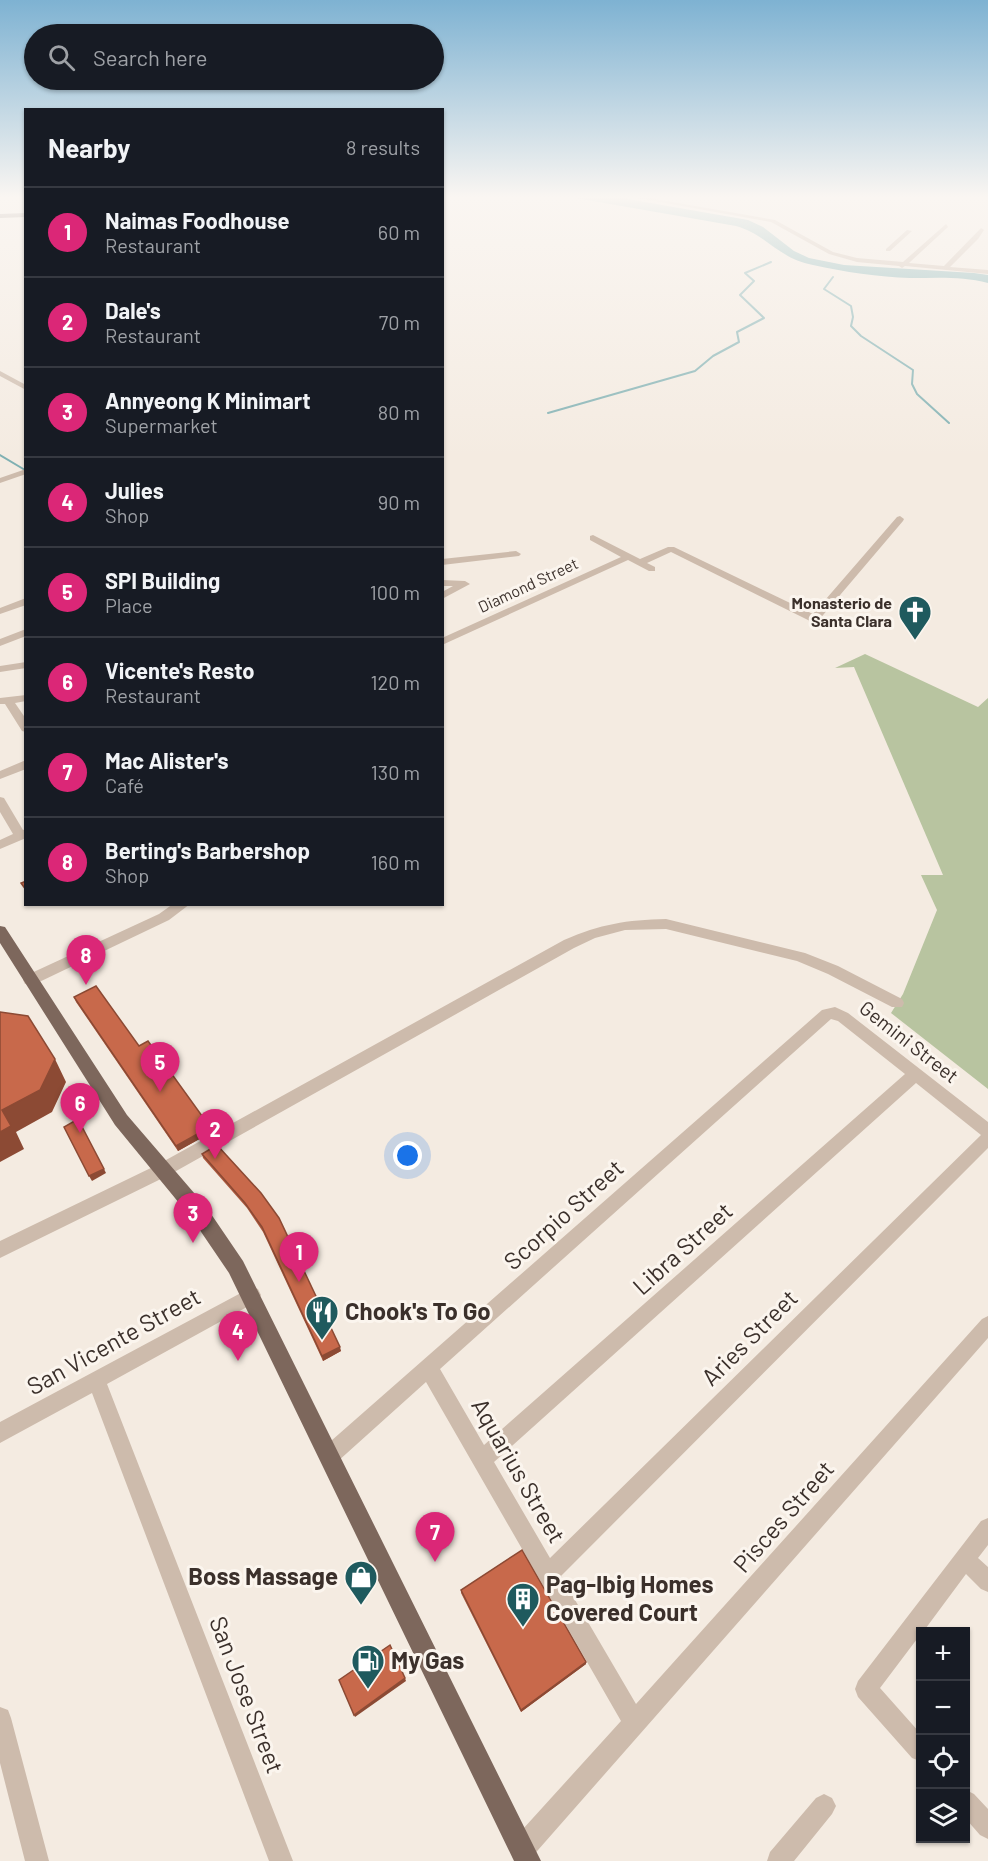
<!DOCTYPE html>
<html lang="en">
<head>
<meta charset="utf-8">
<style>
  :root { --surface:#171b24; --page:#20242c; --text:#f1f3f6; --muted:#9ea1a6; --line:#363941; --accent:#db2777 }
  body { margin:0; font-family:Barlow,sans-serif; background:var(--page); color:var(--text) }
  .controls { position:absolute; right:18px; bottom:18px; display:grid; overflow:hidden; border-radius:0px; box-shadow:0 2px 4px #0004 }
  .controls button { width:54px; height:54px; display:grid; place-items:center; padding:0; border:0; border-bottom:2px solid var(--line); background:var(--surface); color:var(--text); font:30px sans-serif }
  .you { position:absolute; left:408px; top:1156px; width:21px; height:21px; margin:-15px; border:4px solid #fff; border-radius:50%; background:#1a73e8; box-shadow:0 0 0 9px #1a73e833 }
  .badge { display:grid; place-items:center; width:39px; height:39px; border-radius:50%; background:var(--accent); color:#fff; font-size:20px; font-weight:700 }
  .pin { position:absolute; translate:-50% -50px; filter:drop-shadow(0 2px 3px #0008) }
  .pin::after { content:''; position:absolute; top:32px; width:21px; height:18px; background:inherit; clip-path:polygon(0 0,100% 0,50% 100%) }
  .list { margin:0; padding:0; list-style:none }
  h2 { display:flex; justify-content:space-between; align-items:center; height:78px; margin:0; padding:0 24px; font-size:26px }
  h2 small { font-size:20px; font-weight:400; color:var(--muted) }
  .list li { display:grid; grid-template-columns:39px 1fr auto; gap:18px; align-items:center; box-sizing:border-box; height:90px; padding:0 24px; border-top:2px solid var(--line) }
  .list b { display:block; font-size:22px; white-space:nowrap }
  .list p { margin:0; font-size:20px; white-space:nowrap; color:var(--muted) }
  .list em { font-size:20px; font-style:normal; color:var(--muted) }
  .icon { flex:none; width:33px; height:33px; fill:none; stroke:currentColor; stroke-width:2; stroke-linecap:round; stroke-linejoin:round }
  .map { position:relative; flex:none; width:988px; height:1861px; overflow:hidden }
  .search { position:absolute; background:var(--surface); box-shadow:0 2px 4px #0004; left:24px; top:24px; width:420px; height:66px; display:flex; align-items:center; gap:15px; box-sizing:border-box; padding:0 21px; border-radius:33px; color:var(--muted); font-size:22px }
  .panel { position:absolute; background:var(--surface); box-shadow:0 2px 4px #0004; left:24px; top:108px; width:420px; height:798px; border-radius:0px }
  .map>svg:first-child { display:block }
</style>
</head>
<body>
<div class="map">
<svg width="988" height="1861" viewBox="0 0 988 1861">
  <rect width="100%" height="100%" fill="#f4ebe1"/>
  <path fill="#b8c4a0" d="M 865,654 L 978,707 L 988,698 L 988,1089 L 891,1013 L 903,994 L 937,910 L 921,875 L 943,875 L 854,667 L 835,668 Z"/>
  <path fill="#7fb0b2" d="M 570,197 L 616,197 L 748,220 L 763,227 L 794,251 L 809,258 L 844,265 L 974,273 L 988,275 L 988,283 C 962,276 937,278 910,278 C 879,277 844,272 813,265 C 777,258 766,234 736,226 Z"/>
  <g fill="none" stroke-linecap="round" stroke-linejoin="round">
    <path stroke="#7fb0b2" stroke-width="2" d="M 833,277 L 824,289 L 851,306 L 853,317 L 851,326 L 861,336 L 913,370 L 912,384 L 917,394 L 949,423
      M 548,413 L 695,371 L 713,356 L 739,342 L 737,332 L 764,318 L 740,295 L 754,281 L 745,273 L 771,262
      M 0,455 L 25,470"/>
    <path fill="#cdbbac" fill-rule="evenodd" d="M 632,197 L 644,197 L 775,220 L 833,252 L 857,258 L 903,262 L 946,224 L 948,227 L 909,263 L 944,266 L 981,228 L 984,230 L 978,239 L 950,267 L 988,270 L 988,274 L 905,266 L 902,268 L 899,266 L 857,262 L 829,254 L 771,222 Z
      M 907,230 L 912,231 L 890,251 L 886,251 L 886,249 Z
      M 0,371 L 26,385 L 26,390 L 0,376 Z
      M 26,469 L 26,474 L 0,483 L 0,478 Z
      M 900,516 L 904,519 L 903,521 L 818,621 L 810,621 L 671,552 L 647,563 L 655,567 L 655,571 L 649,571 L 628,560 L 442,645 L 442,638 L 621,557 L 590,540 L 590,536 L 593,535 L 640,559 L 668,547 L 674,547 L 813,614 L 897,517 Z
      M 516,551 L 521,554 L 519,556 L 442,565 L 442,559 Z
      M 442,580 L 465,581 L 470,584 L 442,599 L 442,592 L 453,586 L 442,586 Z
      M 26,598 L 26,605 L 0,614 L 0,608 Z
      M 26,629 L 26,636 L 0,646 L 0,639 Z
      M 26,662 L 26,668 L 0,672 L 0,666 Z
      M 26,695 L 26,701 L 15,703 L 26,719 L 26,732 L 22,731 L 5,704 L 0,704 L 0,698 Z
      M 26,760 L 26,769 L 0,779 L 0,771 Z
      M 0,797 L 4,798 L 23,830 L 26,829 L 26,838 L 0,849 L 0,840 L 13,834 L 0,812 Z
      M 173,904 L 190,904 L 169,920 L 35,984 L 25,984 L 23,980 L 25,976 L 159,914 Z
      M 666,919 L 805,953 L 838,966 L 902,999 L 904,1003 L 902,1007 L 892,1007 L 828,974 L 797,961 L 666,929 L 625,930 L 595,938 L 574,948 L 169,1175 L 0,1258 L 0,1241 L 157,1165 L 564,940 C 601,924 626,920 666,919 Z
      M 835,1007 L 848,1013 L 988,1122 L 988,1148 L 561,1576 L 636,1704 L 982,1319 L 988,1316 L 988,1338 L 531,1858 L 522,1861 L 513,1858 L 510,1849 L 513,1840 L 621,1721 L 426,1382 L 337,1462 L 330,1465 L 323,1462 L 320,1455 L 323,1448 L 822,1010 ZM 831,1019 L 838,1021 L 905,1074 L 484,1445 L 440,1369 ZM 916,1083 L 981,1135 L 550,1558 L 494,1462 Z
      M 252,1287 L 258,1289 L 261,1295 L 258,1301 L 107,1384 L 293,1861 L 269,1861 L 92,1393 L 0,1443 L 0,1422 Z
      M 988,1518 L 988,1545 L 978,1558 L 988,1567 L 988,1592 L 981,1589 L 966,1574 L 923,1632 L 920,1632 L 920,1635 L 880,1688 L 920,1733 L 920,1761 L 912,1758 L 858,1697 L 855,1689 L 858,1681 L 981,1521 Z
      M 0,1707 L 8,1710 L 11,1718 L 49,1861 L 25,1861 L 0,1763 Z
      M 966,1790 L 974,1794 L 988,1809 L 988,1839 L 980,1835 L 966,1819 Z
      M 824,1794 L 832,1798 L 836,1806 L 832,1814 L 794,1861 L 767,1861 L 770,1852 L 816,1798 Z"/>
    <path fill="#7d675c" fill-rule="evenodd" d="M 0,926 L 5,927 L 127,1115 L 207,1208 L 243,1261 L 541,1861 L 514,1861 L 229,1273 L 193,1220 L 115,1125 L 0,943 Z"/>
    <path fill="#5c4a42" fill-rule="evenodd" d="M 26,213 L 26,217 L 0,218 L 0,214 Z"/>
  </g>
  <path fill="#ac5a40" d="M 74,997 L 139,1046 L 212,1132 L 178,1151 L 76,1002 Z
    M 217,1145 L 341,1351 L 323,1361 L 263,1232 L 247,1208 L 203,1158 L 202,1154 Z
    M 461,1590 L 586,1664 L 521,1712 L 461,1593 Z"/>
  <path fill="#8c4a34" d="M 55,1059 L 66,1082 L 52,1112 L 16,1132 L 24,1149 L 0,1162 L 0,1132 L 2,1110 Z
    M 210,1127 L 212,1132 L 178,1151 L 176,1146 Z
    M 104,1169 L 106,1173 L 92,1181 L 89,1176 Z
    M 340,1347 L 341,1351 L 323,1361 L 322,1356 Z
    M 586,1662 L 586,1664 L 521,1712 L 521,1710 Z
    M 405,1678 L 406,1681 L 355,1717 L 354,1715 Z"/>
  <path fill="#c8694b" stroke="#8c4a34" stroke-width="1.5" d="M 26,881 L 26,890 L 21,883 Z
    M 96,986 L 139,1046 L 148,1041 L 210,1127 L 176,1146 L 74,997 Z
    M 0,1012 L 28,1016 L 55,1059 L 40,1090 L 2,1110 L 11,1126 L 0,1132 Z
    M 78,1119 L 104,1169 L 89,1176 L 64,1127 Z
    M 217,1145 L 261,1193 L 279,1218 L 340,1347 L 322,1356 L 262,1227 L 245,1203 L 202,1154 Z
    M 522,1550 L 586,1662 L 521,1710 L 461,1590 Z
    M 390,1645 L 405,1678 L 354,1715 L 339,1680 Z"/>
  <linearGradient id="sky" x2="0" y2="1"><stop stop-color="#7eb2d2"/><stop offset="0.43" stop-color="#faf6f2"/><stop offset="1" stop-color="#faf6f2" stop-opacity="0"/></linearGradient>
  <rect width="988" height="458" fill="url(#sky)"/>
  <defs>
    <g id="church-pin" transform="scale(1.725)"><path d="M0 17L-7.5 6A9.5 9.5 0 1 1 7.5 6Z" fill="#1f5a5e" stroke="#fbf5ee"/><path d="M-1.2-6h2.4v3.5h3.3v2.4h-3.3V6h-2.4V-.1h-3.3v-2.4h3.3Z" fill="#fff"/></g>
    <g id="restaurant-pin" transform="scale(1.725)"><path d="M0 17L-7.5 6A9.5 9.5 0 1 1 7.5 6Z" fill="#1f5a5e" stroke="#fbf5ee"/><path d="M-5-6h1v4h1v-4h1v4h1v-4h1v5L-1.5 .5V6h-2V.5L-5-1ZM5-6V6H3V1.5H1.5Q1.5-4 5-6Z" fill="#fff"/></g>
    <g id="shop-pin" transform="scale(1.725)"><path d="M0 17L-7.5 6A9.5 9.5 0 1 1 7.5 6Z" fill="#1f5a5e" stroke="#fbf5ee"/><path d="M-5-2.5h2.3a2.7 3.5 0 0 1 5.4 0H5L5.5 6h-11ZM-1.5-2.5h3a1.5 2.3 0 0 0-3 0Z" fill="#fff"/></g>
    <g id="building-pin" transform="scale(1.725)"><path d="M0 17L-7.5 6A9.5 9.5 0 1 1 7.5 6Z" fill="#1f5a5e" stroke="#fbf5ee"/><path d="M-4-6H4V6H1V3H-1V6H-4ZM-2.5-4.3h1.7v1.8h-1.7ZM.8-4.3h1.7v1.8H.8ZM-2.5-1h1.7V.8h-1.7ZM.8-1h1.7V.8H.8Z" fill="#fff"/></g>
    <g id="fuel-pin" transform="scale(1.725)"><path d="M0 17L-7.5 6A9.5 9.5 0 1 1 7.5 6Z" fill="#1f5a5e" stroke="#fbf5ee"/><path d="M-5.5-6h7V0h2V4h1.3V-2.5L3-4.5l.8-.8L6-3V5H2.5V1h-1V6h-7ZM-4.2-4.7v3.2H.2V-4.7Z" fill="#fff"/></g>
  </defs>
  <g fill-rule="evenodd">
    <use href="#church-pin" x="915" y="612"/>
    <use href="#restaurant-pin" x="322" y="1312"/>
    <use href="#shop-pin" x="361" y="1577"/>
    <use href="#building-pin" x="523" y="1599"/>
    <use href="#fuel-pin" x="368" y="1661"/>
  </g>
  <g text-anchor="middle" stroke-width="6" stroke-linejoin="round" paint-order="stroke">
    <g font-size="16" fill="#3b302b" stroke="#fbf5ee">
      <text transform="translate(528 585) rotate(-25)" y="6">Diamond Street</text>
    </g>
    <g font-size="16" font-weight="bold" fill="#3b302b" stroke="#fbf5ee" text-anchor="end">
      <text x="892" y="609">Monasterio de<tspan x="892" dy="18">Santa Clara</tspan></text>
    </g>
    <g font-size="20" fill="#3b302b" stroke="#fbf5ee">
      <text transform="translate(909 1042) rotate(38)" y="7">Gemini Street</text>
    </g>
    <g font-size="24" fill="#3b302b" stroke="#fbf5ee">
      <text transform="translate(564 1215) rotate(-42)" y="8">Scorpio Street</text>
      <text transform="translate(683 1249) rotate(-42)" y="8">Libra Street</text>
      <text transform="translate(750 1338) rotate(-45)" y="8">Aries Street</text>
      <text transform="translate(114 1342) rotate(-29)" y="8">San Vicente Street</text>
      <text transform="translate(518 1471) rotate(60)" y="8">Aquarius Street</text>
      <text transform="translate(784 1517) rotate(-49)" y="8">Pisces Street</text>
      <text transform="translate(246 1695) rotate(69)" y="8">San Jose Street</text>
    </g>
    <g font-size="24" font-weight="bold" fill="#3b302b" stroke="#fbf5ee" text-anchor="start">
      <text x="345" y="1320">Chook's To Go</text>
      <text x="338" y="1585" text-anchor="end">Boss Massage</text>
      <text x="546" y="1593">Pag-Ibig Homes<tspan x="546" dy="28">Covered Court</tspan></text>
      <text x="391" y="1669">My Gas</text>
    </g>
  </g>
</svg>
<div class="controls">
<button>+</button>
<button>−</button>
<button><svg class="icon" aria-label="locate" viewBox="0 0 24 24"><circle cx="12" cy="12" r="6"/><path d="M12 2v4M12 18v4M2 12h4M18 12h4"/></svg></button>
<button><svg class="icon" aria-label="layers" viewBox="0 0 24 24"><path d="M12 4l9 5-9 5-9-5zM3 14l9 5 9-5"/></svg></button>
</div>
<div class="you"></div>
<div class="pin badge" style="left:299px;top:1282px">1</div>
<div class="pin badge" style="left:215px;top:1159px">2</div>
<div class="pin badge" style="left:193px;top:1243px">3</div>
<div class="pin badge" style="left:238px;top:1361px">4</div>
<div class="pin badge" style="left:160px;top:1092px">5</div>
<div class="pin badge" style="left:80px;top:1133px">6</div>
<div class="pin badge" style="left:435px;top:1562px">7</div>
<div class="pin badge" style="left:86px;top:985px">8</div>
<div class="search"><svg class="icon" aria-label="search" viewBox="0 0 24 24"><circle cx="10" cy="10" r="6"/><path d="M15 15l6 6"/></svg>Search here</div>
<section class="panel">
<h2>Nearby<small>8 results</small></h2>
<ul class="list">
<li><span class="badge">1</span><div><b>Naimas Foodhouse</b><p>Restaurant</p></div><em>60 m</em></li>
<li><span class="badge">2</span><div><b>Dale's</b><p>Restaurant</p></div><em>70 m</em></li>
<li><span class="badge">3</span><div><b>Annyeong K Minimart</b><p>Supermarket</p></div><em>80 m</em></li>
<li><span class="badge">4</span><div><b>Julies</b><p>Shop</p></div><em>90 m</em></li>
<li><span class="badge">5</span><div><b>SPI Building</b><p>Place</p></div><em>100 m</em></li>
<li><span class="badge">6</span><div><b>Vicente's Resto</b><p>Restaurant</p></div><em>120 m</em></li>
<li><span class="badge">7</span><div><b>Mac Alister's</b><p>Café</p></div><em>130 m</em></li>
<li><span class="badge">8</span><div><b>Berting's Barbershop</b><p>Shop</p></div><em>160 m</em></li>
</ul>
</section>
</div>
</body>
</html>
